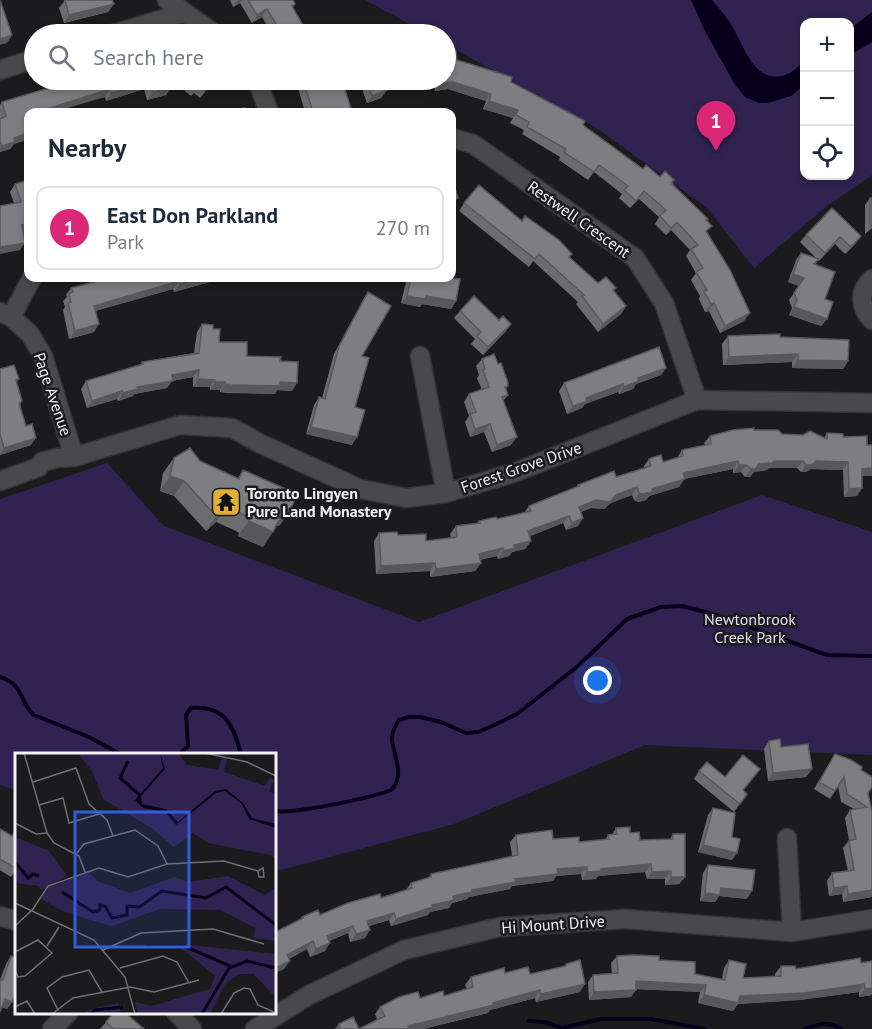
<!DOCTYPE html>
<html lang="en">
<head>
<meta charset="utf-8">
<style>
  :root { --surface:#fff; --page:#f2f2f3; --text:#1f2937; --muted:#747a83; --line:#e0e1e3; --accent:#db2777 }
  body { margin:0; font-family:"PT Sans",sans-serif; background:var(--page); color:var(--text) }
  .controls { position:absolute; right:18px; top:18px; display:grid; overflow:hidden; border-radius:12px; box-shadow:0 3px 9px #0003 }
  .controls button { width:54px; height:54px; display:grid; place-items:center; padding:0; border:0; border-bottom:2px solid var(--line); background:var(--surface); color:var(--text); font:30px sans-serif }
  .you { position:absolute; left:598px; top:681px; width:21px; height:21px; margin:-15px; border:4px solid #fff; border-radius:50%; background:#1a73e8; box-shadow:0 0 0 9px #1a73e833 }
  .badge { display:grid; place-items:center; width:39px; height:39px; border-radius:50%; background:var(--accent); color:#fff; font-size:20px; font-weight:700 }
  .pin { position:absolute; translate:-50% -50px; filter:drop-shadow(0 2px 3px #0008) }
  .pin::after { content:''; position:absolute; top:32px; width:21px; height:18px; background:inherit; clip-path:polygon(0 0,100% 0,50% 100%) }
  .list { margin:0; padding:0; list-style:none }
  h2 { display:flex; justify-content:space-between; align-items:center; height:78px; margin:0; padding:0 24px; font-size:26px }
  h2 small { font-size:20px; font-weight:400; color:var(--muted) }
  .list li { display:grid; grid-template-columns:39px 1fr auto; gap:18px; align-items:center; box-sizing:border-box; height:84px; margin:0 12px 12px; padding:0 12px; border:2px solid var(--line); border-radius:12px }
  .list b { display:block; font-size:22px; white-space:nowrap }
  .list p { margin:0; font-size:20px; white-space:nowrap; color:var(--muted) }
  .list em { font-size:20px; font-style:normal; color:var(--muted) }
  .icon { flex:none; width:33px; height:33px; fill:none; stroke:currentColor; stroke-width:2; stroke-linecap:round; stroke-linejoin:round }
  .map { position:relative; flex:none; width:872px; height:1029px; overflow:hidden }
  .search { position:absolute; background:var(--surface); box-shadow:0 3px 9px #0003; left:24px; top:24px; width:432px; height:66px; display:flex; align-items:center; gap:15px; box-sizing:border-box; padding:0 21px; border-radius:33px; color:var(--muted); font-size:22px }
  .panel { position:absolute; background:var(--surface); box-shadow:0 3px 9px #0003; left:24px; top:108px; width:432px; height:174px; border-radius:12px }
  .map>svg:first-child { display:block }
</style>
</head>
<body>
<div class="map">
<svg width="872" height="1029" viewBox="0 0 872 1029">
  <rect width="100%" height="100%" fill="#1b1b1d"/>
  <path fill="#312351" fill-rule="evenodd" d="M 365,0 L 872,0 L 872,175 L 828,205 L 754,268 L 707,208 L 595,127 L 446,44 L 446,34 L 428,34 ZM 804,22 L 850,22 L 850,176 L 804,176 Z
    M 107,463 L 164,526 L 419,622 L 762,495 L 872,532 L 872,755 L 645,745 L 454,824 L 281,870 L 275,868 L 274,754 L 16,754 L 16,790 L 0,785 L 0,499 Z"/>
  <path fill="#07001a" d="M 691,0 L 712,0 C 719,9 727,17 732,26 C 744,46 755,85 785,75 C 792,73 799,66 804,61 L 804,85 L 791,96 L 768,103 L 759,103 L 745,97 L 734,83 L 705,31 Z
    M 872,12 L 872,42 L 850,55 L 850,29 Z"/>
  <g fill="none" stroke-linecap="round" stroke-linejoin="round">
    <path stroke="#07001a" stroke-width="4" d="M 0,677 C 26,686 18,701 34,715 L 89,737 L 120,754
      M 180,754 L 188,746 L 186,715 L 191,708 C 226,706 233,725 241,754
      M 274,811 C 296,814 370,798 391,790 C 406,776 393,755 392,739 C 392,732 395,726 399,720 L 409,717 L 420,717 L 441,722 L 466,733 L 478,732 L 490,727 L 517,714 L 578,666 L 627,619 L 661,607 L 682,606 L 713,614 L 827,655 L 872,656
      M 529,1021 L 544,1022 L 562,1028 L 601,1019 L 651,1019 L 705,1029
      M 804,1029 C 817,1025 829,1020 841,1029"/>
    <g stroke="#353537" stroke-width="21">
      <path id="minor" d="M 167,0 L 215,34
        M 113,34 L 183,13
        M 0,70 L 34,59
        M 257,80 L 269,112
        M 452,138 L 473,144 L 635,258 L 664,303 L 697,400
        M 872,279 C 858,291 860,308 872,320
        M 0,312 L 11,317 L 30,334 L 43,356 L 74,457
        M 11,317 L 32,278
        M 420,356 L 446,493
        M 0,481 L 39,467 L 42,462 L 57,458 L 74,457 L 180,425 L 232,428 L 259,443 L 360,489 L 406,498 L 446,493 L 516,472 L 697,400 L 872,403
        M 787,838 L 792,932
        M 0,916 L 16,921
        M 176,1012 L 192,1029
        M 52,1029 L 69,1012
        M 255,1029 L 309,995 L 404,950 L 500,927 L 626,919 L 792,932 L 872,919"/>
    </g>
    <use href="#minor" stroke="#49494b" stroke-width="18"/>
  </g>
  <path fill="#6c6c6f" d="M 65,0 L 114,4 L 108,12 L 64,23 L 59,8 Z
    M 230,0 L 293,0 L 295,4 L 293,8 L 305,29 L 310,30 L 317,34 L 272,34 L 262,17 L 252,23 L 240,3 L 233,7 Z
    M 457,60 L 511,82 L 583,125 L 643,169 L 660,177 L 674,180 L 672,183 L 707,221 L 707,232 L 744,321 L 720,333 L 709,311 L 705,312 L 699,299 L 700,296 L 691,280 L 696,273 L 686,256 L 690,250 L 671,230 L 666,235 L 655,224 L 659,217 L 639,199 L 630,208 L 619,198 L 622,194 L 594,172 L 588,180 L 559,160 L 560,157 L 522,134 L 524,130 L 510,123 L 513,118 L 483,109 L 486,101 L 448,89 L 435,91 L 434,83 L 409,86 L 408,80 L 446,80 Z
    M 169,80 L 171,87 L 166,95 L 147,100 L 144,89 L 106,101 L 105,97 L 28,112 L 26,140 L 14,144 L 10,149 L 0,152 L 0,105 L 2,102 Z
    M 172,80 L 215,80 L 200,98 L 194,93 L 191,96 Z
    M 292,80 L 342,80 L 352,112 L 305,112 L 296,81 L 293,82 Z
    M 359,80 L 385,80 L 383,80 L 387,90 L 381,98 L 367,103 Z
    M 28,180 L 28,229 L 23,231 L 20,250 L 14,203 L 10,192 L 15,184 Z
    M 870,198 L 872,198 L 872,228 L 865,234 L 865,205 Z
    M 464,203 L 522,221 L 570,257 L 598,283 L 616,288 L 614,291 L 626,306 L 621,314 L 598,332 L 576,304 L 578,302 L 533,261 L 529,267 L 459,211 Z
    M 806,235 L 861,236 L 856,243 L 845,254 L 835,244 L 819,261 L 818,260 L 815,265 L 825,299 L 827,319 L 821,326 L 789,315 L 792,308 L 789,300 L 799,286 L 788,282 L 796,260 L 801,253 L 816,258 L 800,242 Z
    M 102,278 L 224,278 L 174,292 L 173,289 L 95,311 L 94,332 L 69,339 L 63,310 L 65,307 L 63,301 L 67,297 L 66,295 L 71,288 L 102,279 Z
    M 407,278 L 450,278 L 456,301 L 451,309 L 422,304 L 420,307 L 401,303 Z
    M 368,292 L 352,445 L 306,434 L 314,405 L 319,397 L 322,398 L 334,354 L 363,300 Z
    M 460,311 L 506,331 L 483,355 L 471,344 L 475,339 L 454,318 Z
    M 202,324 L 213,329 L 219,342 L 247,356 L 280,361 L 292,391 L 277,390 L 275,394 L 226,393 L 220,392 L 220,390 L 210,390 L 210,387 L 193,387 L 193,377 L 172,381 L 167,388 L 134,394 L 133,396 L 118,401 L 117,399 L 87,408 L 81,389 L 86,381 L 140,365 L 142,362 L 194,353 L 197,332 Z
    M 728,336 L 780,337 L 848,361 L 843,369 L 792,368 L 792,362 L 723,365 L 722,344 Z
    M 482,359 L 498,364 L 508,386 L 506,389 L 508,395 L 503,401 L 511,445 L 492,452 L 484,432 L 470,437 L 465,422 L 469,416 L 464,402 L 469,394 L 482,390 L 477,378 L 479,375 L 476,366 Z
    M 666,368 L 661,375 L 636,384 L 633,389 L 619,394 L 618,392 L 585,404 L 582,408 L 567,414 L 559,391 L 564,383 Z
    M 0,369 L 19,379 L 16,382 L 22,401 L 20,405 L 31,445 L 0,455 Z
    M 754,430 L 782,434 L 824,438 L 827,433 L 843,437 L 862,476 L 862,488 L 857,496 L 844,497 L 843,470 L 811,469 L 806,472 L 801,472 L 797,468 L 769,468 L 767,470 L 754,472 L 750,477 L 745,477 L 741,472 L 733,473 L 733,469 L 684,479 L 679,487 L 649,496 L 646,500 L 638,502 L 634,500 L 632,495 L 611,503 L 604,509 L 591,508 L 581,512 L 578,526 L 566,530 L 563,523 L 530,536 L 531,541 L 525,549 L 512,552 L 509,556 L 498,559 L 497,556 L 480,560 L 481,563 L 475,571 L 430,577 L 430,571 L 376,574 L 374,541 L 379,533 L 398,535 L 426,541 L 451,538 L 450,534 L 456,526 L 477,524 L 479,521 L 497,519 L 524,513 L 529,506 L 576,487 L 578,485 L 616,477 L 644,468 L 644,466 L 649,459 L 663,462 L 677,458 L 682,450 L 705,445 L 704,443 L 710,436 Z
    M 174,458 L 200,461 L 238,478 L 243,470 L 290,511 L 279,526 L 276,525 L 263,547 L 238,536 L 239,533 L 236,531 L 216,522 L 206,531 L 174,496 L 160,491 L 163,473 Z
    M 769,741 L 781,747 L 812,769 L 806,777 L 768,781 L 764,749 Z
    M 835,754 L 861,770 L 868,793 L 872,897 L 843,902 L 842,894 L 829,896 L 827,881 L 832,873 L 848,871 L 843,848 L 849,840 L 845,818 L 850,810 L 854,809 L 841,802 L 838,786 L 830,799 L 814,789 Z
    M 760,769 L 743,791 L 747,794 L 734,812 L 694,779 L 699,771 L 725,777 Z
    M 713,808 L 732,837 L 732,860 L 698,852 L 708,815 Z
    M 616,828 L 630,833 L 640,840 L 670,839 L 673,834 L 685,877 L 679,884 L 665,885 L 665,879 L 647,879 L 645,872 L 598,876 L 596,879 L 582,880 L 581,874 L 556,876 L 553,881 L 512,886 L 510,889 L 469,897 L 467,899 L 452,903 L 449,908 L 430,912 L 428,915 L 391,926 L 389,920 L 369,926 L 365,938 L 350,942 L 348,933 L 329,941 L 325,951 L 310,957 L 307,949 L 289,959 L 284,969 L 274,973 L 274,928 L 276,932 L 300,920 L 302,917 L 320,915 L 406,890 L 411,883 L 428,878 L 431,874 L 512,856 L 510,842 L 516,835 L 579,842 L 605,840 L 608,835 L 612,835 Z
    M 0,829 L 12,836 L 16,829 L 16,872 L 15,871 L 11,877 L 0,870 Z
    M 708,865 L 747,899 L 719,896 L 715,902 L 700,901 L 703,873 Z
    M 11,956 L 12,1002 L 7,1009 L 2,1007 L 0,980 L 6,964 Z
    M 617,956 L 659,960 L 695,974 L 722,979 L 724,968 L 729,960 L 743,978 L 775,977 L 775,974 L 781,966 L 796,969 L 872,961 L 872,995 L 859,997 L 859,992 L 799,1000 L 738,1004 L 733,1011 L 698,1003 L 700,992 L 636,989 L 631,997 L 589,1000 L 588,982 L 593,975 L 612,974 L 611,963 Z
    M 566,964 L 580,992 L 536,1002 L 535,998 L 490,1010 L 488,1013 L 423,1029 L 335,1029 L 339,1024 L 359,1029 L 377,1019 L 375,1014 L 380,1007 L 420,998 L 444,996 L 467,989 L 465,985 L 471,977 L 505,973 L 530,974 L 563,967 Z
    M 129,1016 L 144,1029 L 100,1029 L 106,1022 Z"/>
  <path fill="#58585a" d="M 238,0 L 243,0 L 240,3 L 233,7 Z
    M 114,4 L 108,12 L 64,23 L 69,15 Z
    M 267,9 L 262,17 L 252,23 L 257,15 Z
    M 12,35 L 7,43 L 0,45 L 0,39 Z
    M 214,80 L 215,80 L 200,98 L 205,90 Z
    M 414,80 L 436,80 L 434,83 L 409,86 Z
    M 149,82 L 144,89 L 106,101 L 111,93 Z
    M 453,82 L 491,94 L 486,101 L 448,89 L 435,91 L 440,83 Z
    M 171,87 L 166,95 L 147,100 L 153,92 Z
    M 110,89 L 105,97 L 54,112 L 44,112 L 47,109 Z
    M 387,90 L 381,98 L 367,103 L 372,96 Z
    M 489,101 L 518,110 L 513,118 L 483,109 Z
    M 28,133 L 28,136 L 26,140 L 14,144 L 10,149 L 0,152 L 0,148 L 2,146 L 14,138 Z
    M 458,198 L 453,205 L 452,206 L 452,200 Z
    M 677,222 L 671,230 L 666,235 L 671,228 Z
    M 28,223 L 28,229 L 16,233 L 22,225 Z
    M 861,236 L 856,243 L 845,254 L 851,247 Z
    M 840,237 L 835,244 L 819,261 L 825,253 Z
    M 25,243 L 20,250 L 0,254 L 0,247 Z
    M 793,274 L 804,278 L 799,286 L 788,282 Z
    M 204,278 L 224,278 L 174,292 L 180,284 Z
    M 179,281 L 173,289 L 88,313 L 94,306 Z
    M 407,296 L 426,296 L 456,301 L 451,309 L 422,304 L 420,307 L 401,303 Z
    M 714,303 L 709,311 L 705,312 L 711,304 Z
    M 626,306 L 621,314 L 598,332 L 603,324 Z
    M 794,307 L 827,319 L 821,326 L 789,315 Z
    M 750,313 L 744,321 L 720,333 L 725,326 Z
    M 99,324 L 94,332 L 69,339 L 75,331 Z
    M 511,324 L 506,331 L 483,355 L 488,347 Z
    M 798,354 L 792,362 L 723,365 L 729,357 Z
    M 798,360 L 848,361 L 843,369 L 792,368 Z
    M 666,368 L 661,375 L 636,384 L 633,389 L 619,394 L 624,387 L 638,378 Z
    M 199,370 L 193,377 L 172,381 L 167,388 L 134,394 L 133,396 L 118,401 L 123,393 L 137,387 L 172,375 Z
    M 198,379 L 215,380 L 210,387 L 193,387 Z
    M 215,382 L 225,382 L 220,390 L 210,390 Z
    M 280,382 L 297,383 L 292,391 L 277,390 L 275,394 L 220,392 L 225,384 Z
    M 623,384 L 618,392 L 585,404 L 582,408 L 567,414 L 573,406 L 586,398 Z
    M 122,391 L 117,399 L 87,408 L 92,401 Z
    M 490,424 L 484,432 L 470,437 L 475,429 Z
    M 311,427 L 357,437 L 352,445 L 306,434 Z
    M 517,437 L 511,445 L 492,452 L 497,445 Z
    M 36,438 L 31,445 L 0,455 L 4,448 Z
    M 738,461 L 733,469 L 684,479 L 679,487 L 649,496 L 646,500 L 638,502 L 634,500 L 639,493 L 652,489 L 683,473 Z
    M 774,461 L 803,461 L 797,468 L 769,468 Z
    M 816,461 L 848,462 L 843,470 L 811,469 L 806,472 L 801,472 L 806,465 Z
    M 772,463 L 767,470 L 754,472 L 750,477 L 745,477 L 751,469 L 759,464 Z
    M 739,465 L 746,465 L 741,472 L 733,473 Z
    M 872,468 L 872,476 L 856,476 L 862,469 Z
    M 170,476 L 184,481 L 174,496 L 160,491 Z
    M 637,487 L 632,495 L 611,503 L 604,509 L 591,508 L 574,514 L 579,507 Z
    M 862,488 L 857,496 L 844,497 L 849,489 Z
    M 226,507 L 216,522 L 206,531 L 216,516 Z
    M 285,509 L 290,511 L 279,526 L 274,524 Z
    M 569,516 L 563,523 L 523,539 L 528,531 Z
    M 583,518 L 578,526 L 566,530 L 572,523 Z
    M 249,521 L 273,532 L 263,547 L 238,536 Z
    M 531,541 L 525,549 L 512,552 L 509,556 L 498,559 L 503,551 L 514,545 Z
    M 503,548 L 497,556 L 474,561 L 479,554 Z
    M 435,563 L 430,571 L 376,574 L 381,566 Z
    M 481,563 L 475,571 L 430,577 L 436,569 Z
    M 812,769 L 806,777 L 768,781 L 773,773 Z
    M 703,845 L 737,853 L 732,860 L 698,852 Z
    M 651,864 L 645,872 L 598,876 L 596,879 L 582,880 L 587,872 L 601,869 Z
    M 587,867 L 581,874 L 556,876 L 553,881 L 512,886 L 510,889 L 469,897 L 467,899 L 452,903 L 449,908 L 430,912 L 428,915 L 391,926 L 396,919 L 472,890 L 557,869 Z
    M 671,871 L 665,879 L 647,879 L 652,872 Z
    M 671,877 L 685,877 L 679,884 L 665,885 Z
    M 847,886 L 842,894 L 829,896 L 834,888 Z
    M 721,888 L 752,891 L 747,899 L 719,896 L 715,902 L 700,901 L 705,893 Z
    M 872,890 L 872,897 L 843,902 L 848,894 Z
    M 394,913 L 389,920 L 362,928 L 367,921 Z
    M 353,926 L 348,933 L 322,944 L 327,936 Z
    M 370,930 L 365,938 L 350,942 L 356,934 Z
    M 313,941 L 307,949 L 281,962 L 287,955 Z
    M 330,943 L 325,951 L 310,957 L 316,949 Z
    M 290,961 L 284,969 L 274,973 L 274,970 L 276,968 Z
    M 636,981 L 706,985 L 700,992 L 631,989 Z
    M 585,984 L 580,992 L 536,1002 L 541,994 Z
    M 864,984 L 859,992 L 799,1000 L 738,1004 L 733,1011 L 698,1003 L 704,995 L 740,996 Z
    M 872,988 L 872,995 L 859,997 L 865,989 Z
    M 540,990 L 535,998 L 490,1010 L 488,1013 L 423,1029 L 406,1029 L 408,1026 Z
    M 636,990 L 631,997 L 589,1000 L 594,992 Z
    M 5,999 L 12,1002 L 7,1009 L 0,1007 Z"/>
  <path fill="#7e7d81" stroke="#58585a" stroke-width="1.5" d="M 0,0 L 12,35 L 0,39 Z
    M 65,0 L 112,0 L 114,4 L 69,15 Z
    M 248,0 L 293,0 L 295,4 L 292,6 L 305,29 L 308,27 L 310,30 L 313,28 L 317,34 L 282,34 L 267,9 L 257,15 Z
    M 456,51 L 457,60 L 512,77 L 511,82 L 585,121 L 583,125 L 643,169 L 646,165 L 660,177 L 665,171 L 674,180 L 671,183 L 708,219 L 706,220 L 712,226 L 706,231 L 730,270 L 750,313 L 725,326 L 714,303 L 711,304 L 704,291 L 707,290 L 696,272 L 703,268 L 691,249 L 698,245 L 677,222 L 671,228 L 660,216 L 666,210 L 644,191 L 636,201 L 624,190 L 628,186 L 599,165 L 594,172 L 564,152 L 566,149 L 527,127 L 529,122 L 516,115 L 518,110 L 489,101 L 491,94 L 453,82 L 440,83 L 440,80 L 446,80 L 446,52 Z
    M 75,80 L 169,80 L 171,87 L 153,92 L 149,82 L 111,93 L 110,89 L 47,109 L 48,112 L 28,112 L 28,118 L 27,119 L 28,124 L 28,133 L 14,138 L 15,142 L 2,146 L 0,141 L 0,119 L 6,116 L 2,102 Z
    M 186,80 L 214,80 L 205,90 L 199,85 L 196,89 Z
    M 303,80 L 342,80 L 352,112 L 313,112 Z
    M 367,80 L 383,80 L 387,90 L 372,96 Z
    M 245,108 L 246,112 L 230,112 Z
    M 452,177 L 458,198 L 452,200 Z
    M 28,180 L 28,223 L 22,225 L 25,243 L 0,247 L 0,206 L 21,202 L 15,184 Z
    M 479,185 L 522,221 L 525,216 L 559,240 L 572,254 L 569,257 L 598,283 L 606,277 L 616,288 L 613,290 L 626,306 L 603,324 L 582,296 L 584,295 L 539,254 L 535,259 L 464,203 Z
    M 870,198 L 872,198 L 872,225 L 870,227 Z
    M 832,208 L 861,236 L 851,247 L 840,237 L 825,253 L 806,235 Z
    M 801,253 L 819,259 L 814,264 L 835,272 L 825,299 L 833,302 L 827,319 L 794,307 L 797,300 L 794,293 L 804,278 L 793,274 Z
    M 109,278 L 204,278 L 180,284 L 179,281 L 94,306 L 99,324 L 75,331 L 68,303 L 71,302 L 69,294 L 73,292 L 71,288 Z
    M 411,278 L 450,278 L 460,279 L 456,301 L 426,296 L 425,299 L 407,296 Z
    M 368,292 L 391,306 L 362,356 L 369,358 L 355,407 L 365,410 L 357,437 L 311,427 L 319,397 L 325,399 L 339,346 Z
    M 474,296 L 499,320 L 503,316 L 511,324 L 488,347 L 477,336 L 481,332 L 460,311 Z
    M 202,324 L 213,325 L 213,329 L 220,329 L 219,342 L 247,342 L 247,356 L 281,357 L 280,361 L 298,362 L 297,383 L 280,382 L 280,386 L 231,385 L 225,384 L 225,382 L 215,382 L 215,380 L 198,379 L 199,370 L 172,375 L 173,381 L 137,387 L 138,389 L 123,393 L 122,391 L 92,401 L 86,381 L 143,364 L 142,362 L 199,353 Z
    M 780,334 L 780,337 L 849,340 L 848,361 L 798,360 L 798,354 L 729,357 L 728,336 Z
    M 659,347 L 666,368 L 638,378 L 639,381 L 624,387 L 623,384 L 586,398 L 587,401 L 573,406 L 564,383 Z
    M 494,354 L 498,364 L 501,363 L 508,383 L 508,386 L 505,387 L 508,395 L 502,397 L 517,437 L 497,445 L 490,424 L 475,429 L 470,414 L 476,412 L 469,394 L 489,387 L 483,370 L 485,369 L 482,359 Z
    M 14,365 L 19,379 L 16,380 L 22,401 L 19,403 L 26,426 L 32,424 L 36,438 L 4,448 L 0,434 L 0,369 Z
    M 754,428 L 754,430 L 778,430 L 782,434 L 803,435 L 810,431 L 827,439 L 827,433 L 843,434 L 843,437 L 867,436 L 867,445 L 872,445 L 872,468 L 862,469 L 862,488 L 849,489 L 848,462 L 816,461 L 812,465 L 806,465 L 803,461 L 774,461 L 772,463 L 759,464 L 755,469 L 751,469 L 746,465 L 739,465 L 738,461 L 683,473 L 685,479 L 652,489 L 652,492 L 643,494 L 639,493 L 637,487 L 616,495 L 610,502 L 597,500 L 579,507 L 583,518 L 572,523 L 569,516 L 528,531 L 531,541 L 514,545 L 515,548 L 503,551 L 503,548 L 479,554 L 481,563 L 436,569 L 435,563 L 381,566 L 379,533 L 397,532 L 398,535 L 426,534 L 426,541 L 457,537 L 456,526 L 480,523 L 479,521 L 496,517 L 497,519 L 531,511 L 529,506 L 579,486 L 578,485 L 614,471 L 616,477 L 651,466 L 649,459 L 661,455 L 663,462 L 683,456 L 682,450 L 711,444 L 710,436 L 733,430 Z
    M 190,448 L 200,461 L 239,479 L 243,470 L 297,494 L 290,511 L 285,509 L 273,532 L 249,521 L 250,518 L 247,516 L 226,507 L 216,516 L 184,481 L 170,476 L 174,458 Z
    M 780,739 L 781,747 L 808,744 L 812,769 L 773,773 L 769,741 Z
    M 835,754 L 851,760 L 862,767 L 861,770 L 872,777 L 872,787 L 868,793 L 872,812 L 872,890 L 848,894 L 847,886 L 834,888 L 832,873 L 854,870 L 849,841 L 856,839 L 850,810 L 867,807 L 847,794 L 844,777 L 835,791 L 819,782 Z
    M 743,755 L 760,769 L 743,790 L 747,794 L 740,804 L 699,771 L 707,762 L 725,777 Z
    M 713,808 L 735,813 L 732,837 L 740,839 L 737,853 L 703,845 Z
    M 630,827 L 630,833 L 639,832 L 640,840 L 673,839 L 673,834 L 685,834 L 685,877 L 671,877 L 671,871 L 652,872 L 651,864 L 601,869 L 601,871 L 587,872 L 587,867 L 557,869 L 558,874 L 515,879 L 516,882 L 472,890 L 472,892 L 453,896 L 454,900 L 432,905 L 433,907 L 396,919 L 394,913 L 367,921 L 370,930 L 356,934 L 353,926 L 327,936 L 330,943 L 316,949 L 313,941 L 287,955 L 290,961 L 276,968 L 274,965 L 274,928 L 276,932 L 303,918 L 302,917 L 318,910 L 320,915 L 348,903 L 380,894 L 381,898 L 412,888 L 411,883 L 431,877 L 431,874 L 518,855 L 516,835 L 552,830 L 553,839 L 579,837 L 579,842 L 609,839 L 608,835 L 617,834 L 616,828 Z
    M 0,829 L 12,836 L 16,829 L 16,869 L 0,859 Z
    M 708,865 L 755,870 L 752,891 L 721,888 L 720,895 L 705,893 Z
    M 633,955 L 659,956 L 659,960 L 695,962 L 695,974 L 725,980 L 729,960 L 746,964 L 743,978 L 781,976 L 781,966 L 795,966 L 796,969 L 860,958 L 861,963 L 872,961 L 872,988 L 865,989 L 864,984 L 804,993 L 740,996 L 738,1003 L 704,995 L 706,985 L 636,981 L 636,990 L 594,992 L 593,975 L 618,973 L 617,956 Z
    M 11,956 L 16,958 L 16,990 L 12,1002 L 5,999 L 0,1012 L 0,980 L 3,980 Z
    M 580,960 L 585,984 L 541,994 L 540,990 L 493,1003 L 494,1005 L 408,1026 L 410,1029 L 335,1029 L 340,1027 L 339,1024 L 353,1017 L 359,1029 L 385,1016 L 380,1007 L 399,997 L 418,992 L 420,998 L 443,991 L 444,996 L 473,987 L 471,977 L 504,968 L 505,973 L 528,967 L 530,974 L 566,966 L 566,964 Z
    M 114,1012 L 131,1012 L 131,1013 L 129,1016 L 144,1029 L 114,1029 L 106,1022 Z"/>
  <defs>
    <g id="temple-square" transform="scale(1.5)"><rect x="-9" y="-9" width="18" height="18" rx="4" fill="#e1af34" stroke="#1b1b1d"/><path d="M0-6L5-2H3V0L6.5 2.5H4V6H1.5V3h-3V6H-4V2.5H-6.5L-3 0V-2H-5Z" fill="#111"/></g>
  </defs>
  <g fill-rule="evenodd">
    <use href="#temple-square" x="226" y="502"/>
  </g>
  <g text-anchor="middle" stroke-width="5" stroke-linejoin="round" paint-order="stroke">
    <g font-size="16" fill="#f3f3f5" stroke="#1b1b1d">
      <text transform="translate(579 219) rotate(35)" y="6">Restwell Crescent</text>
      <text transform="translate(53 394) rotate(71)" y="6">Page Avenue</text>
      <text transform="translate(521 467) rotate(-19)" y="6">Forest Grove Drive</text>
      <text transform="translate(553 924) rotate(-4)" y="6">Hi Mount Drive</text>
    </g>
    <g font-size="16" font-weight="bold" fill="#f3f3f5" stroke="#1b1b1d" text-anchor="start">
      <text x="247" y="499">Toronto Lingyen<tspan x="247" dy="18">Pure Land Monastery</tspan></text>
    </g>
    <g font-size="16" fill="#e2def3" stroke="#1b1b1d">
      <text x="750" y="625">Newtonbrook<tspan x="750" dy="18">Creek Park</tspan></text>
    </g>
  </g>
  <g transform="translate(15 753)">
    <rect width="261" height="261" fill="#1b1b1d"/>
    <path d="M 63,0 L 163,0 L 172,12 L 203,17 L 207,4 L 212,5 L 209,19 L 250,33 L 255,25 L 259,27 L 254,38 L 261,41 L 261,107 L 256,102 L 193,90 L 178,80 L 159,94 L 138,76 L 88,46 L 78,20 ZM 0,84 L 34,98 L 52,123 L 26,137 L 24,133 L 0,130 ZM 74,119 L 82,128 L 115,140 L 160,124 L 174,129 L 213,123 L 250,142 L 261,134 L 261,188 L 239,185 L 240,175 L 206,157 L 145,156 L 97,173 L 49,159 L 26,146 L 33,134 ZM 174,192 L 261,201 L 261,245 L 239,221 L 224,221 L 210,231 L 195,261 L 123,261 L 120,249 L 136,253 L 195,236 L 200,223 L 166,195 ZM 103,250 L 106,261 L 66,261 L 76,256 Z" fill="#312351"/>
    <path d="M 145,0 L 150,16 L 126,43 L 127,51 L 151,56 L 163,69 L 200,38 L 211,36 L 228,50 L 237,65 L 261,71 L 261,75 L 234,66 L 227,51 L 210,38 L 201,40 L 161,72 L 150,59 L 128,55 L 120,47 L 148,15 Z" fill="#07001a"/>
    <path fill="none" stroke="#07001a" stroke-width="3" d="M 113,8 L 105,25 L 125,42M 0,109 L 13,125 L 18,121 L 24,123M 47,139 L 78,159 L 85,157 L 85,152 L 90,153 L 97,165 L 112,162 L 112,153 L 124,154 L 147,138 L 191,145 L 211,134 L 261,172M 130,193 L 169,193 L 215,213M 76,261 L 80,257 L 108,254M 187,261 L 214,215 L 232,208 L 261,215"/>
    <path fill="none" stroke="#717173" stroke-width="1.5" d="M 9,0 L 32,80 L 39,90 L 64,103 L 70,119M 190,0 L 232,9 L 261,23M 18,29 L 61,15 L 74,51 L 92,67 L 98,83M 24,52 L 48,45 L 54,70 L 84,61M 0,70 L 21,81 L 32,80M 62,100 L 69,91 L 120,77 L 143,93 L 152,111M 0,150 L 79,187 L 110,224 L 120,261M 0,173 L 18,156 L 33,133 L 84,115 L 113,124 L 152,111 L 209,108 L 243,118 L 248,115 L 249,124 L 244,124 L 243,118M 32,193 L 44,174M 88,197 L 126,180 L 198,176 L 249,191M 0,199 L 23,187 L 37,200 L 10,223 L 3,224 L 0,217M 105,215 L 148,203 L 162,209 L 174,230M 0,254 L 12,248 L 20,261M 43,257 L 32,235 L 47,224 L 74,217 L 87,239M 37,261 L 58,245 L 115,234 L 139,239 L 184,227M 206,261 L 219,240 L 229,235 L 235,236 L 243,252 L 261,260"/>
    <path fill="#325edb" fill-opacity="0.15" stroke="#325edb" stroke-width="3" d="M 60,59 L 174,59 L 174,194 L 60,194 Z"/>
    <rect width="261" height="261" fill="none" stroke="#f3f3f5" stroke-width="3"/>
  </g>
</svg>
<div class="controls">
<button>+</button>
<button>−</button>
<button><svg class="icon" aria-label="locate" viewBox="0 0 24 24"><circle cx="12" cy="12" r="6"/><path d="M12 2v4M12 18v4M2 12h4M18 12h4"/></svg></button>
</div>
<div class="you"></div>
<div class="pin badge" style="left:716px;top:151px">1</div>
<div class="search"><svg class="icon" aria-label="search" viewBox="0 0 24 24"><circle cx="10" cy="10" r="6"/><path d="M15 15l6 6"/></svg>Search here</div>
<section class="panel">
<h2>Nearby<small></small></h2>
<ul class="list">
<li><span class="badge">1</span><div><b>East Don Parkland</b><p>Park</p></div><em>270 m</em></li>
</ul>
</section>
</div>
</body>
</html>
